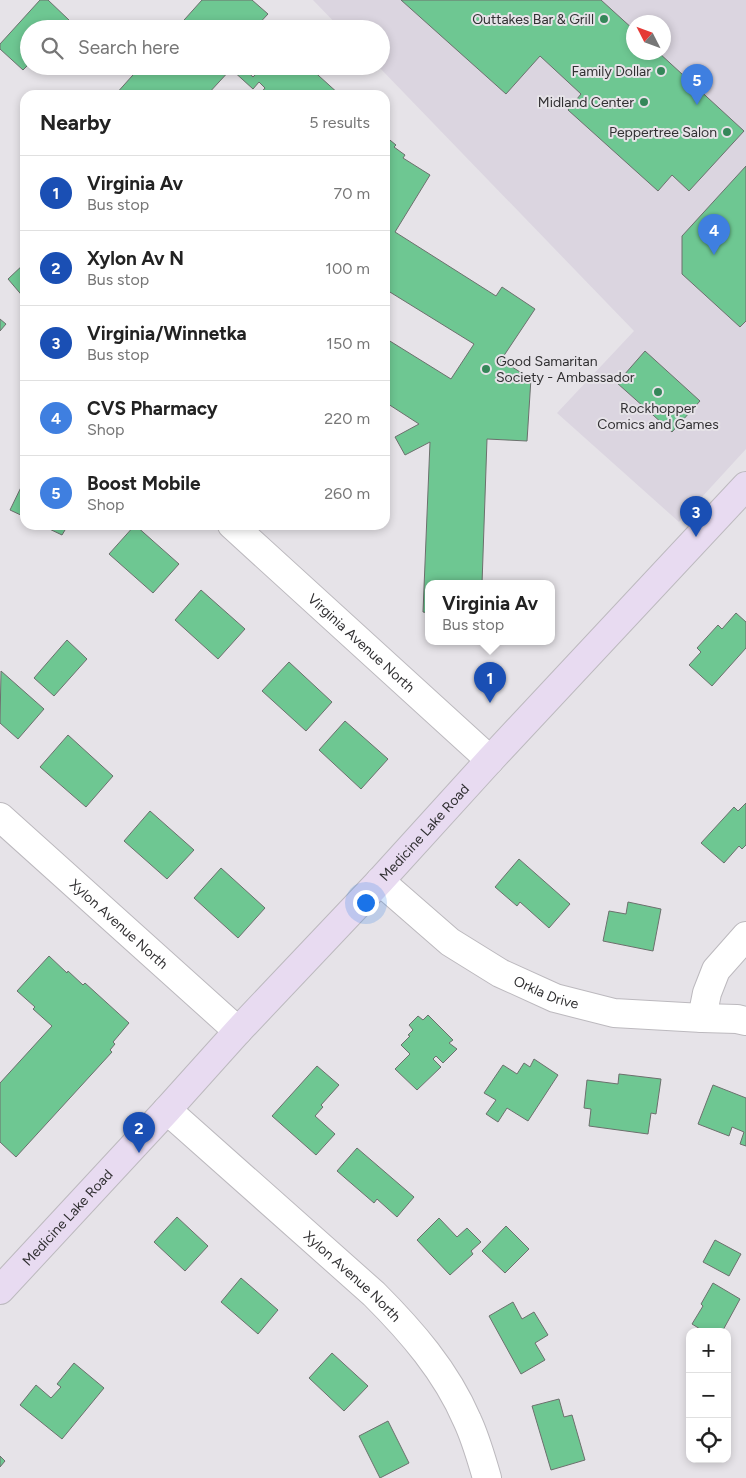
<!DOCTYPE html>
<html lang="en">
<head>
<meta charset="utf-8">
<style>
  :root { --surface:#fff; --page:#f6f6f6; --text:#222; --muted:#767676; --line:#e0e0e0; --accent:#db2777 }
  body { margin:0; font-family:Figtree,sans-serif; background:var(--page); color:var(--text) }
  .controls { position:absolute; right:15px; bottom:15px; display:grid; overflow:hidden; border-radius:10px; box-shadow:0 2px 8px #0003 }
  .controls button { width:45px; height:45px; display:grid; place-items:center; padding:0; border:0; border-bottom:1px solid var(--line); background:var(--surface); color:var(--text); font:25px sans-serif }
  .compass { position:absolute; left:626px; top:15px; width:45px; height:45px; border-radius:50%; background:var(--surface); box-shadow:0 2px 8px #0003; rotate:312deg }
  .you { position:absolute; left:365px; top:902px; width:18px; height:18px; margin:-12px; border:4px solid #fff; border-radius:50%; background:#1a73e8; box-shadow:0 0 0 8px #1a73e833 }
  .badge { display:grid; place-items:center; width:32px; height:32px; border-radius:50%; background:var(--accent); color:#fff; font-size:16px; font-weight:700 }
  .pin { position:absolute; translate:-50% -41px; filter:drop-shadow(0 1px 2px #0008) }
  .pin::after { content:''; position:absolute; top:26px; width:18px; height:15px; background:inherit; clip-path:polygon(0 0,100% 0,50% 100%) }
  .popup { position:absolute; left:425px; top:580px; width:130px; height:65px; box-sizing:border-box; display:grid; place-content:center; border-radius:10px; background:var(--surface); filter:drop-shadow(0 1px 4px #0005); font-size:16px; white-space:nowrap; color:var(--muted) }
  .popup b { font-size:19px; color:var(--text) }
  .popup::after { content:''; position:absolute; left:50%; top:100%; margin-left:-10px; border:10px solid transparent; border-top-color:var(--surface) }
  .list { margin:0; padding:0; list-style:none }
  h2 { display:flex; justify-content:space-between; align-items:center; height:65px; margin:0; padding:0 20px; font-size:21px }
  h2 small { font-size:16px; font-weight:400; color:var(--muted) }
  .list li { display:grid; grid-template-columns:32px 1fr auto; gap:15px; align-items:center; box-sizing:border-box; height:75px; padding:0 20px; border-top:1px solid var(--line) }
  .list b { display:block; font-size:19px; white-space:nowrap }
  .list p { margin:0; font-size:16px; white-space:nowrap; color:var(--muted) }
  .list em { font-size:16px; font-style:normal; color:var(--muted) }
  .icon { flex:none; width:28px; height:28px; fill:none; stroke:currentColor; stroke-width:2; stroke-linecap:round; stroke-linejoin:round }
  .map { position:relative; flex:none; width:746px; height:1478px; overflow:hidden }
  .search { position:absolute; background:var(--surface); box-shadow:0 2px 8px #0003; left:20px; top:20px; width:370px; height:55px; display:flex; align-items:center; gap:12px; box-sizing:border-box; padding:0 18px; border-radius:28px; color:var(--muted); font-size:19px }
  .panel { position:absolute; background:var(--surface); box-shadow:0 2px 8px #0003; left:20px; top:90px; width:370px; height:440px; border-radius:15px }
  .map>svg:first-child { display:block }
</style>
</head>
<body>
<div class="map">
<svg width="746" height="1478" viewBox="0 0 746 1478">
  <rect width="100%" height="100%" fill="#e6e3e8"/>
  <path fill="#dbd5e0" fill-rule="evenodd" d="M 313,0 L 746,0 L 746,449 L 679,522 L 557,413 L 634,331 L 378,66 L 381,66 L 381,29 L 341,29 ZM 634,22 L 664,22 L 664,52 L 634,52 Z"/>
  <path fill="#6ec792" stroke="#6c706d" d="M 40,0 L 48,0 L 69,20 L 60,29 L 29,29 L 29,64 L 23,70 L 0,49 L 0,44 Z
    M 202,0 L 252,0 L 268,14 L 254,29 L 176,29 Z
    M 401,0 L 601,0 L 634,30 L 634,52 L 658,52 L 744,131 L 689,191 L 672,175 L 658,191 L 568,110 L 581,94 L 540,56 L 506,94 Z
    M 141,66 L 241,66 L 253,77 L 259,71 L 257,69 L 260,66 L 308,66 L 340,95 L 259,95 L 265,88 L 259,82 L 253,89 L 231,69 L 207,95 L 115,95 Z
    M 385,136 L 396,145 L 394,147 L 405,155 L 403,158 L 430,175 L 395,232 L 496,296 L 502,287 L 535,309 L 501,360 L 528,377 L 531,378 L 527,441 L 487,439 L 482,584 L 429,584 L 429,613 L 423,612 L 430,442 L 405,455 L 395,437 L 419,424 L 385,402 L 385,338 L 451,379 L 474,344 L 385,289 Z
    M 746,166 L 746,321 L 740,327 L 682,274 L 682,236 Z
    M 25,263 L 25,299 L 8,279 Z
    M 0,319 L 6,324 L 0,331 Z
    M 645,351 L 700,401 L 672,432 L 617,383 Z
    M 25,479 L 25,517 L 10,510 Z
    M 41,525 L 68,525 L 62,535 Z
    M 135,525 L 179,564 L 153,593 L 109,554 Z
    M 201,590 L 245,629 L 218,659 L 175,620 Z
    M 736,613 L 746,622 L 746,648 L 712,686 L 689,665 L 701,652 L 697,648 L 718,625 L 722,629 Z
    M 67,640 L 87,659 L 54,696 L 34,678 Z
    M 289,662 L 332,702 L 306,731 L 262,691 Z
    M 1,671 L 44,709 L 18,739 L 0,723 Z
    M 345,721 L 388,759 L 361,789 L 319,750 Z
    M 68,735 L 113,776 L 86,807 L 40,767 Z
    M 746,803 L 746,845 L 742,849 L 739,846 L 724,863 L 701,843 L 734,807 L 738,811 Z
    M 150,811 L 194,850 L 167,879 L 124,841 Z
    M 519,859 L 570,904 L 549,928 L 520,902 L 517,906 L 495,887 Z
    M 221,868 L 265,908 L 238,938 L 194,898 Z
    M 628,902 L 661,909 L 653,951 L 603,941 L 609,911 L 626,914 Z
    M 49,956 L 67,973 L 68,971 L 83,985 L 85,983 L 129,1023 L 113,1042 L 115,1044 L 110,1050 L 112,1052 L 16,1157 L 0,1142 L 0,1083 L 52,1026 L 33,1009 L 35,1007 L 17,991 Z
    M 428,1015 L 453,1040 L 449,1043 L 457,1049 L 443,1063 L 436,1056 L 433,1059 L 441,1067 L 417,1090 L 395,1069 L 410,1054 L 401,1045 L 410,1036 L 408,1035 L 413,1030 L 409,1025 L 418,1016 L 423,1020 Z
    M 534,1059 L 558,1075 L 528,1121 L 507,1108 L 498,1122 L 486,1114 L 496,1100 L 484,1093 L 503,1065 L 517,1074 L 524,1063 L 530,1067 Z
    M 317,1066 L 339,1085 L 321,1105 L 323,1107 L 315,1116 L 335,1134 L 316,1155 L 272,1116 Z
    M 619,1074 L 661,1079 L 656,1114 L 651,1113 L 648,1134 L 589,1126 L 591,1109 L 584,1108 L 587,1080 L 618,1084 Z
    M 713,1085 L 746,1098 L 746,1146 L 740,1144 L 744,1132 L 732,1127 L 729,1136 L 698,1124 Z
    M 357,1148 L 414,1197 L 397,1217 L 377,1199 L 374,1203 L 337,1171 Z
    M 177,1217 L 208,1246 L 185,1271 L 154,1242 Z
    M 439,1218 L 457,1237 L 467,1228 L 481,1242 L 471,1251 L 473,1254 L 450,1275 L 417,1240 Z
    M 506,1226 L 529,1249 L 505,1273 L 482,1251 Z
    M 715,1240 L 741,1254 L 729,1276 L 703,1262 Z
    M 241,1278 L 278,1310 L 258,1334 L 221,1302 Z
    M 713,1283 L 740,1299 L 722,1332 L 705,1332 L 692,1324 L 703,1306 L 701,1304 Z
    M 513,1302 L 522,1319 L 534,1312 L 548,1335 L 535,1343 L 545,1360 L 521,1374 L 489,1316 Z
    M 332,1353 L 368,1386 L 344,1411 L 309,1378 Z
    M 74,1363 L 104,1388 L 62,1439 L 20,1405 L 36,1385 L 51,1398 L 61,1387 L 57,1384 Z
    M 559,1399 L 564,1417 L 572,1415 L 585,1460 L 551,1470 L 532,1406 Z
    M 388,1421 L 409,1463 L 380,1478 L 359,1436 Z
    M 0,1456 L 5,1461 L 0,1467 Z"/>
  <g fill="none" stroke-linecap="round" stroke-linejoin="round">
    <g stroke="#bcb9be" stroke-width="30">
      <g id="street">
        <path id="s1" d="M 232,525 L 490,760"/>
        <path id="s2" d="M 0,817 L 238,1031"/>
        <path id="s3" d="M 380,881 L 450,942 L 500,973 L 555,998 L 614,1013 L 702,1018 L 737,1019 L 746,1021"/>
        <path d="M 702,1018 L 707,993 L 716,970 L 746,936"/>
        <path id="s4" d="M 167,1110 L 374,1294 C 411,1331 446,1371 467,1420 C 476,1439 481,1458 487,1478"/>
      </g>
    </g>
    <g stroke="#bcb9be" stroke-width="30">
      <g id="secondary">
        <path id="s5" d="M 0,1290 L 167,1110 L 238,1031 L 380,881 L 490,760 L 746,486"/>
      </g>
    </g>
    <use href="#street" stroke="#fff" stroke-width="28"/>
    <use href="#secondary" stroke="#e8dbf1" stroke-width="28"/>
  </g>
  <g fill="#348759" stroke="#e6e3e8" stroke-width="2">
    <circle cx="604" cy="19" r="5"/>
    <circle cx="661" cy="71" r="5"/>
    <circle cx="644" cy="102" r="5"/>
    <circle cx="727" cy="132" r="5"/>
    <circle cx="486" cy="369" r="5"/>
    <circle cx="658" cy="392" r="5"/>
  </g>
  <g text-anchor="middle" stroke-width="4" stroke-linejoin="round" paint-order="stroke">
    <g font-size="14" fill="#313032" stroke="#e6e3e8" text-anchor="end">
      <text x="594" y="24">Outtakes Bar &amp; Grill</text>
      <text x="651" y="76">Family Dollar</text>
      <text x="634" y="107">Midland Center</text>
      <text x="717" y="137">Peppertree Salon</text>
      <text x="496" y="366" text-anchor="start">Good Samaritan<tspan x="496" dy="16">Society - Ambassador</tspan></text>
      <text x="658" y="413" text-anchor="middle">Rockhopper<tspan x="658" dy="16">Comics and Games</tspan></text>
    </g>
    <g font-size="14" fill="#313032" stroke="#e6e3e8">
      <text dy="5" stroke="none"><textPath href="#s1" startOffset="175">Virginia Avenue North</textPath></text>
      <text dy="5" stroke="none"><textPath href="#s5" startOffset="624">Medicine Lake Road</textPath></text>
      <text dy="5" stroke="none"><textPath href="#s2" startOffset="160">Xylon Avenue North</textPath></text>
      <text dy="5" stroke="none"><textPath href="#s3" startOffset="202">Orkla Drive</textPath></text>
      <text dy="5" stroke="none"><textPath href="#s5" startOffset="99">Medicine Lake Road</textPath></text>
      <text dy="5" stroke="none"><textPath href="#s4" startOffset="249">Xylon Avenue North</textPath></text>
    </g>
  </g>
</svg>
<div class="controls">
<button>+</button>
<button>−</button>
<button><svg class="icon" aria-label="locate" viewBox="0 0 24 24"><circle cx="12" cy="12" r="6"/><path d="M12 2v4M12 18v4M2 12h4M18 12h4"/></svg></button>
</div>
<svg class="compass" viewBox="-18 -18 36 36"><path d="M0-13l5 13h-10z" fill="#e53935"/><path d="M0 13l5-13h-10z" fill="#767676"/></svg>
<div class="you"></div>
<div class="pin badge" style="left:490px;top:703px;background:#1a4fb4">1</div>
<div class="popup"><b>Virginia Av</b>Bus stop</div>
<div class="pin badge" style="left:139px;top:1153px;background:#1a4fb4">2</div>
<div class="pin badge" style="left:696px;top:537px;background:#1a4fb4">3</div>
<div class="pin badge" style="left:714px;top:255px;background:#3f7fe0">4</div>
<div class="pin badge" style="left:697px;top:105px;background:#3f7fe0">5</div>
<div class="search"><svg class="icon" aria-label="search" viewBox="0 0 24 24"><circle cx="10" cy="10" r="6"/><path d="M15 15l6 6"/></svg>Search here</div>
<section class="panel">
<h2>Nearby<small>5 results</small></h2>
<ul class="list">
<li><span class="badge" style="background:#1a4fb4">1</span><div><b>Virginia Av</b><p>Bus stop</p></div><em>70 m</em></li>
<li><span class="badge" style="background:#1a4fb4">2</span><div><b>Xylon Av N</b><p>Bus stop</p></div><em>100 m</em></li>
<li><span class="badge" style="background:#1a4fb4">3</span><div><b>Virginia/Winnetka</b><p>Bus stop</p></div><em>150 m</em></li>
<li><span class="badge" style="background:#3f7fe0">4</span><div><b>CVS Pharmacy</b><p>Shop</p></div><em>220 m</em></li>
<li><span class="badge" style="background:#3f7fe0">5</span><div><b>Boost Mobile</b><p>Shop</p></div><em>260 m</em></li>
</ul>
</section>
</div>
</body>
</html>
